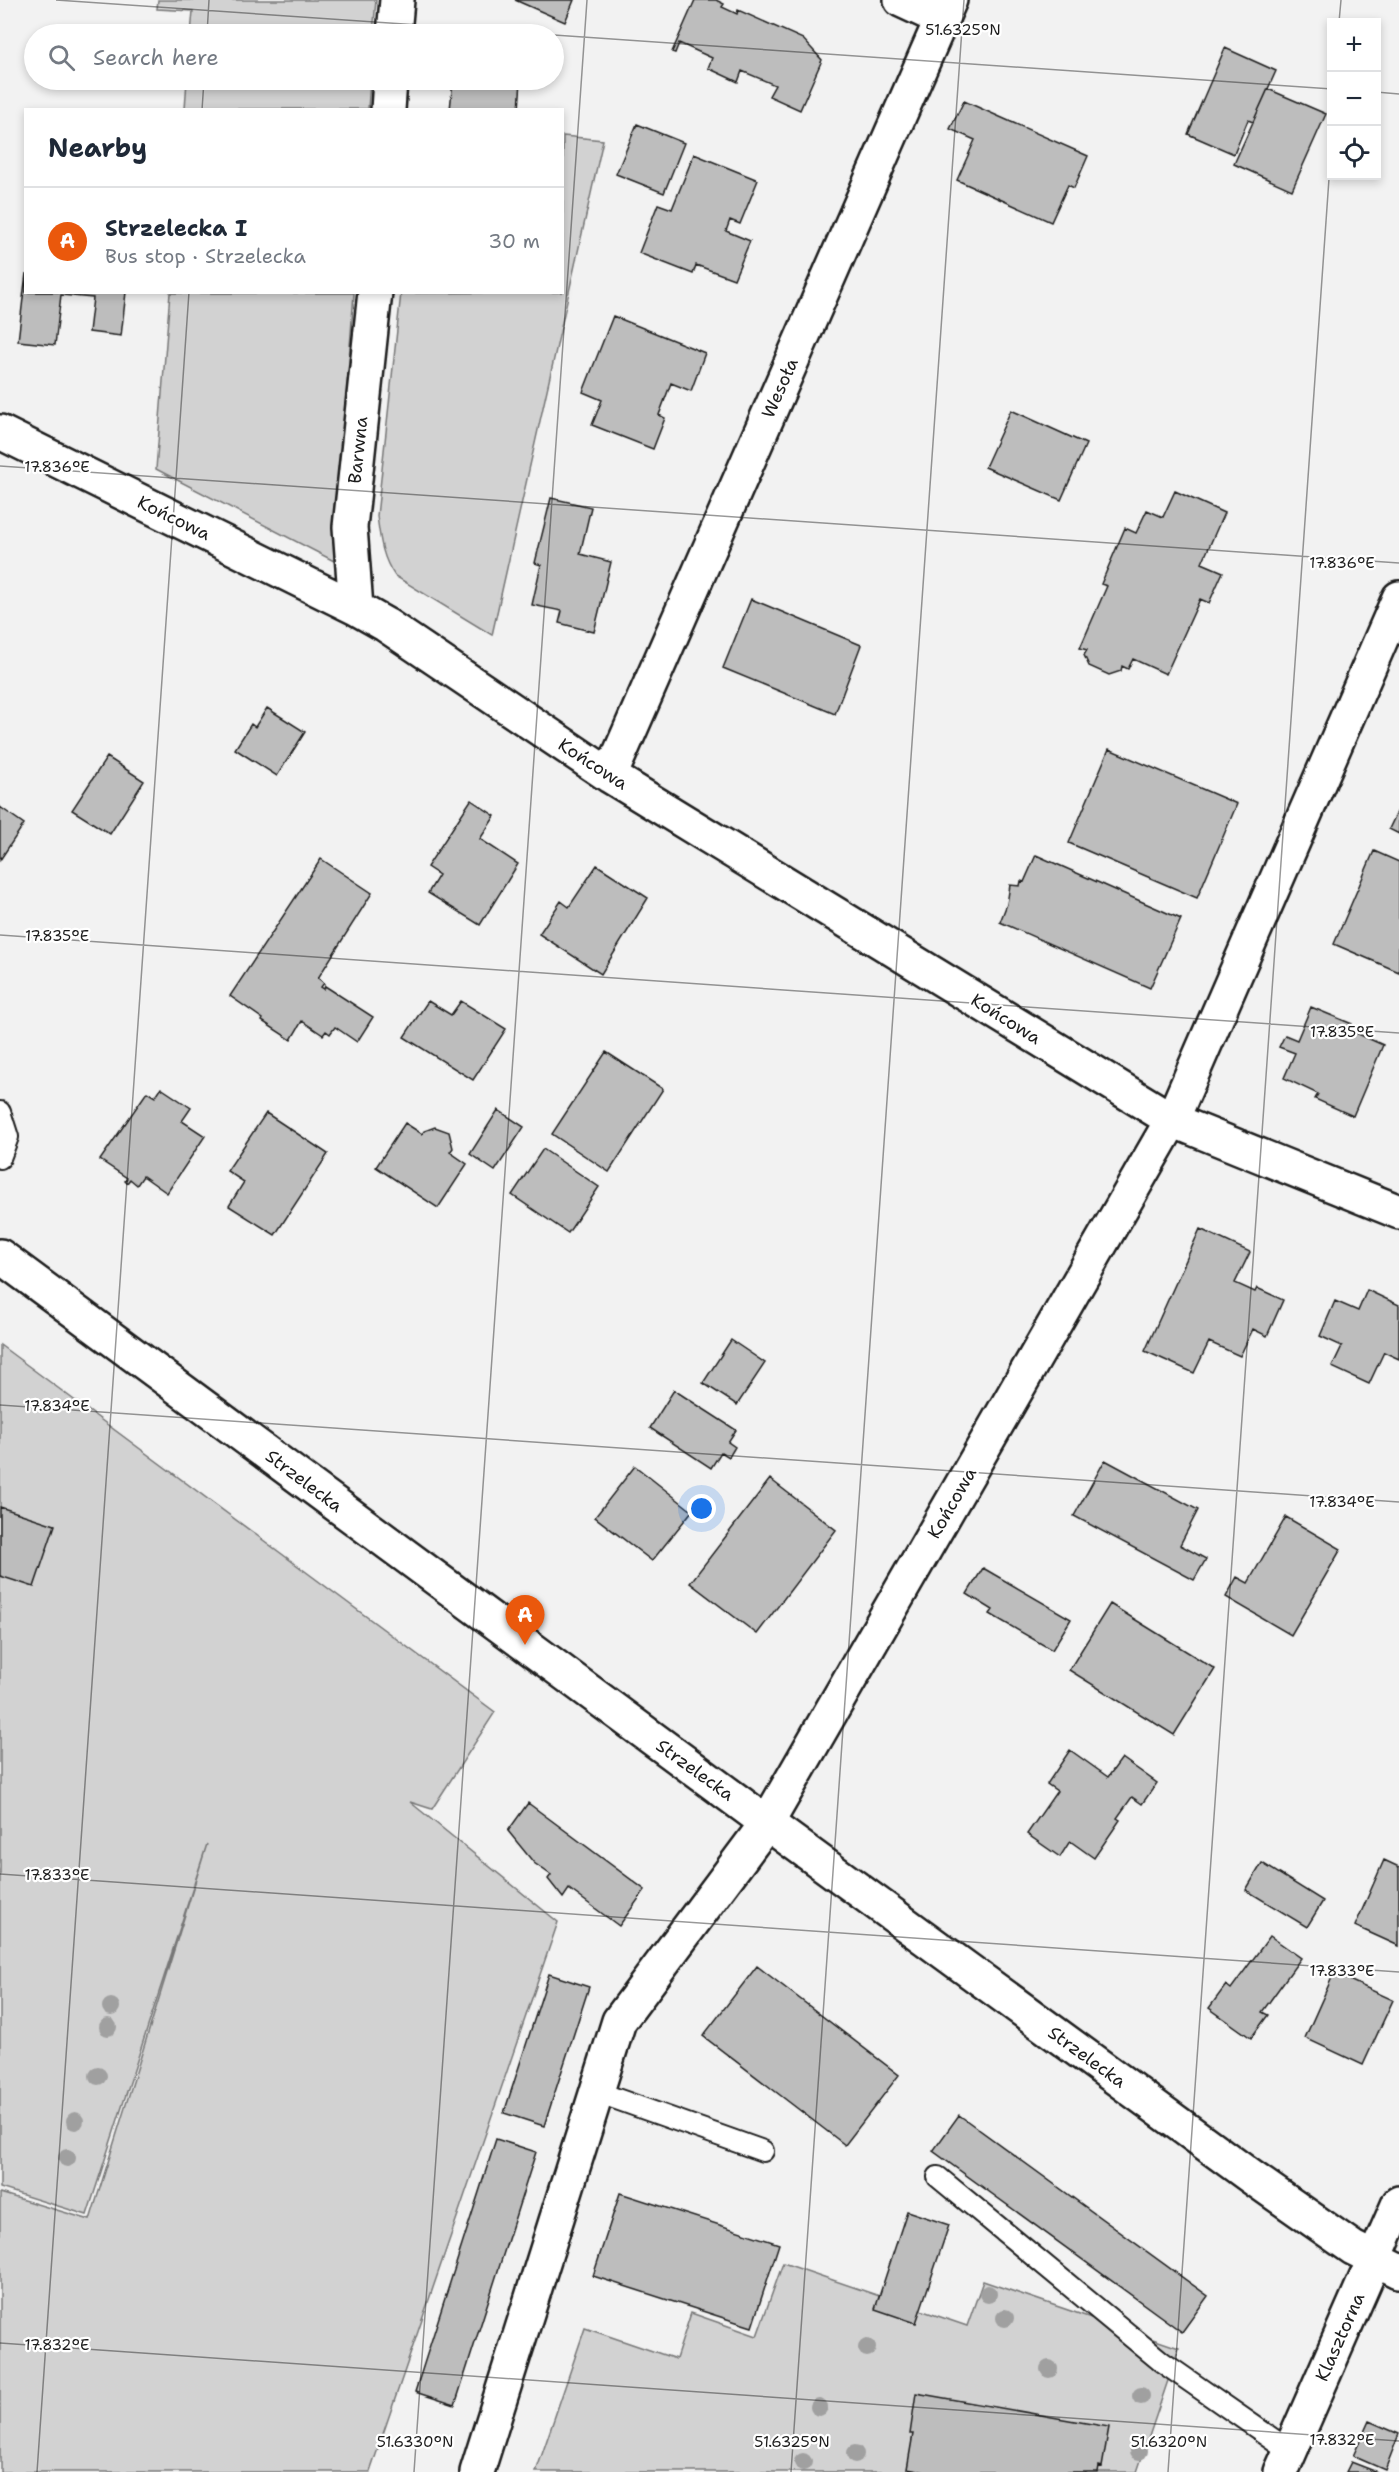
<!DOCTYPE html>
<html lang="en">
<head>
<meta charset="utf-8">
<style>
  :root { --surface:#fff; --page:#f6f6f7; --text:#1f2937; --muted:#747a83; --line:#e0e1e3; --accent:#ea580c }
  body { margin:0; font-family:"Shantell Sans",sans-serif; background:var(--page); color:var(--text) }
  .controls { position:absolute; right:18px; top:18px; display:grid; overflow:hidden; border-radius:0px; box-shadow:0 3px 9px #0003 }
  .controls button { width:54px; height:54px; display:grid; place-items:center; padding:0; border:0; border-bottom:2px solid var(--line); background:var(--surface); color:var(--text); font:30px sans-serif }
  .you { position:absolute; left:702px; top:1509px; width:21px; height:21px; margin:-15px; border:4px solid #fff; border-radius:50%; background:#1a73e8; box-shadow:0 0 0 9px #1a73e833 }
  .badge { display:grid; place-items:center; width:39px; height:39px; border-radius:50%; background:var(--accent); color:#fff; font-size:20px; font-weight:700 }
  .pin { position:absolute; translate:-50% -50px; filter:drop-shadow(0 2px 3px #0008) }
  .pin::after { content:''; position:absolute; top:32px; width:21px; height:18px; background:inherit; clip-path:polygon(0 0,100% 0,50% 100%) }
  .list { margin:0; padding:0; list-style:none }
  h2 { display:flex; justify-content:space-between; align-items:center; height:78px; margin:0; padding:0 24px; font-size:26px }
  h2 small { font-size:20px; font-weight:400; color:var(--muted) }
  .list li { display:grid; grid-template-columns:39px 1fr auto; gap:18px; align-items:center; box-sizing:border-box; height:108px; padding:0 24px; border-top:2px solid var(--line) }
  .list b { display:block; font-size:22px; white-space:nowrap }
  .list p { margin:0; font-size:20px; white-space:nowrap; color:var(--muted) }
  .list em { font-size:20px; font-style:normal; color:var(--muted) }
  .icon { flex:none; width:33px; height:33px; fill:none; stroke:currentColor; stroke-width:2; stroke-linecap:round; stroke-linejoin:round }
  .map { position:relative; flex:none; width:1399px; height:2472px; overflow:hidden }
  .search { position:absolute; background:var(--surface); box-shadow:0 3px 9px #0003; left:24px; top:24px; width:540px; height:66px; display:flex; align-items:center; gap:15px; box-sizing:border-box; padding:0 21px; border-radius:33px; color:var(--muted); font-size:22px }
  .panel { position:absolute; background:var(--surface); box-shadow:0 3px 9px #0003; left:24px; top:108px; width:540px; height:186px; border-radius:0px }
  .map>svg:first-child { display:block }
</style>
</head>
<body>
<div class="map">
<svg width="1399" height="2472" viewBox="0 0 1399 2472">
  <rect width="100%" height="100%" fill="#f2f2f2"/>
  <filter id="ink" filterUnits="userSpaceOnUse"><feTurbulence type="fractalNoise" baseFrequency=".0167" numOctaves="2"/><feDisplacementMap in="SourceGraphic" scale="12" xChannelSelector="R" yChannelSelector="G"/><feConvolveMatrix kernelMatrix="1 2 1 2 8 2 1 2 1" color-interpolation-filters="sRGB"/></filter>
  <g filter="url(#ink)">
    <path fill="#d2d2d2" stroke="#777" stroke-width="1.5" d="M 158,0 L 376,0 L 373,34 L 191,34 L 193,11 L 157,9 Z
      M 187,80 L 370,80 L 368,109 L 185,109 Z
      M 563,136 L 603,140 L 492,635 L 395,576 C 382,558 380,538 377,516 L 401,293 L 562,292 Z
      M 170,293 L 354,293 L 334,561 L 156,469 Z
      M 0,1345 L 495,1712 L 432,1809 L 410,1802 L 558,1922 L 370,2472 L 0,2472 L 0,2193 L 90,2220 L 207,1844 L 87,2215 L 0,2188 Z
      M 783,2263 L 967,2326 L 983,2281 L 1179,2348 L 1137,2472 L 536,2472 L 585,2328 L 676,2359 L 691,2313 L 757,2336 Z"/>
    <path fill="#bdbdbd" stroke="#1c1c1c" stroke-width="1.5" d="M 515,0 L 574,0 L 565,22 Z
      M 695,0 L 716,0 L 724,4 L 722,7 L 737,14 L 738,10 L 803,39 L 822,60 L 800,110 L 769,96 L 775,85 L 742,71 L 738,82 L 708,68 L 712,58 L 679,43 L 675,53 L 672,52 Z
      M 1225,48 L 1276,71 L 1253,122 L 1248,120 L 1234,154 L 1188,134 Z
      M 453,80 L 521,80 L 519,110 L 450,110 Z
      M 1268,89 L 1326,114 L 1292,190 L 1234,164 Z
      M 964,101 L 1088,156 L 1074,188 L 1068,185 L 1051,222 L 957,180 L 975,140 L 950,129 Z
      M 637,124 L 684,143 L 664,193 L 616,174 Z
      M 694,154 L 758,180 L 740,224 L 730,220 L 726,231 L 750,241 L 734,279 L 696,265 L 693,274 L 639,253 L 658,204 L 672,209 Z
      M 26,273 L 26,292 L 126,292 L 121,336 L 89,332 L 93,298 L 61,295 L 55,345 L 18,341 Z
      M 613,316 L 705,353 L 691,391 L 671,383 L 659,415 L 665,418 L 653,449 L 592,425 L 602,400 L 583,392 Z
      M 1011,410 L 1086,444 L 1061,500 L 985,467 Z
      M 1175,491 L 1224,513 L 1202,563 L 1223,572 L 1209,603 L 1200,599 L 1166,674 L 1133,659 L 1128,669 L 1122,666 L 1121,671 L 1109,675 L 1089,666 L 1084,655 L 1087,650 L 1080,648 L 1107,586 L 1101,584 L 1125,528 L 1136,533 L 1147,510 L 1163,517 Z
      M 551,498 L 591,507 L 580,554 L 611,562 L 594,632 L 559,623 L 562,611 L 532,605 L 541,565 L 535,563 Z
      M 751,599 L 861,645 L 835,714 L 723,668 Z
      M 267,708 L 305,732 L 277,776 L 235,749 L 251,724 L 255,727 Z
      M 1109,749 L 1237,804 L 1197,898 L 1069,843 Z
      M 107,757 L 144,781 L 110,834 L 72,810 Z
      M 471,800 L 495,816 L 480,839 L 518,864 L 480,925 L 428,893 L 439,875 L 427,867 Z
      M 0,807 L 24,824 L 0,860 Z
      M 1399,808 L 1399,834 L 1389,829 Z
      M 1374,851 L 1399,862 L 1399,972 L 1334,944 Z
      M 1036,855 L 1181,919 L 1150,988 L 1000,922 L 1007,904 L 1010,885 L 1020,886 L 1021,881 L 1024,882 Z
      M 321,859 L 372,893 L 318,978 L 324,983 L 321,987 L 324,989 L 325,986 L 373,1017 L 357,1042 L 335,1027 L 330,1034 L 326,1031 L 323,1035 L 302,1021 L 291,1040 L 262,1021 L 263,1019 L 230,996 Z
      M 597,865 L 648,898 L 601,974 L 539,934 L 561,901 L 569,907 Z
      M 428,1001 L 451,1015 L 461,1001 L 506,1029 L 473,1080 L 404,1037 Z
      M 1311,1007 L 1352,1024 L 1349,1030 L 1383,1045 L 1353,1116 L 1315,1099 L 1318,1094 L 1284,1078 L 1295,1053 L 1279,1047 L 1285,1035 L 1297,1040 Z
      M 606,1052 L 663,1089 L 609,1172 L 552,1134 Z
      M 161,1088 L 191,1108 L 182,1121 L 205,1136 L 167,1193 L 143,1176 L 137,1185 L 130,1179 L 127,1183 L 125,1181 L 127,1178 L 100,1160 L 147,1092 L 155,1097 Z
      M 498,1110 L 524,1127 L 495,1171 L 470,1154 Z
      M 266,1113 L 328,1154 L 275,1235 L 229,1206 L 244,1182 L 227,1171 Z
      M 405,1123 L 422,1134 L 424,1131 L 435,1127 L 449,1132 L 453,1148 L 450,1152 L 467,1164 L 438,1208 L 376,1167 Z
      M 543,1149 L 599,1187 L 568,1233 L 512,1195 Z
      M 1200,1229 L 1250,1252 L 1235,1283 L 1255,1292 L 1257,1288 L 1283,1300 L 1267,1336 L 1253,1329 L 1240,1356 L 1209,1342 L 1194,1373 L 1145,1351 Z
      M 1367,1290 L 1399,1305 L 1399,1359 L 1384,1352 L 1369,1384 L 1332,1367 L 1342,1346 L 1320,1336 L 1335,1301 L 1358,1311 Z
      M 731,1340 L 765,1363 L 737,1405 L 703,1383 Z
      M 674,1390 L 736,1430 L 728,1442 L 735,1447 L 729,1457 L 721,1452 L 711,1468 L 650,1428 Z
      M 1105,1460 L 1198,1510 L 1180,1545 L 1206,1559 L 1194,1580 L 1074,1516 Z
      M 635,1466 L 692,1511 L 652,1561 L 595,1517 Z
      M 770,1479 L 836,1530 L 757,1634 L 690,1583 Z
      M 0,1507 L 55,1525 L 34,1587 L 0,1576 Z
      M 1286,1517 L 1341,1549 L 1291,1635 L 1226,1597 L 1237,1577 L 1248,1583 Z
      M 983,1568 L 1071,1619 L 1052,1650 L 990,1614 L 993,1610 L 967,1594 Z
      M 1110,1604 L 1215,1669 L 1174,1735 L 1069,1670 Z
      M 1070,1750 L 1108,1777 L 1122,1758 L 1157,1783 L 1142,1804 L 1132,1797 L 1117,1818 L 1120,1820 L 1094,1858 L 1070,1841 L 1060,1857 L 1027,1834 L 1057,1791 L 1047,1784 Z
      M 528,1803 L 645,1890 L 619,1926 L 569,1889 L 563,1898 L 548,1879 L 551,1875 L 534,1863 L 508,1831 Z
      M 1384,1860 L 1399,1867 L 1399,1946 L 1355,1926 Z
      M 1262,1863 L 1323,1901 L 1307,1927 L 1246,1890 Z
      M 1270,1936 L 1301,1958 L 1262,2012 L 1268,2015 L 1251,2038 L 1209,2008 L 1226,1985 L 1231,1989 Z
      M 757,1966 L 899,2075 L 845,2145 L 703,2036 Z
      M 1334,1973 L 1393,2000 L 1363,2065 L 1305,2038 Z
      M 549,1974 L 589,1987 L 544,2126 L 504,2113 Z
      M 959,2115 L 1208,2296 L 1182,2332 L 933,2151 Z
      M 496,2139 L 536,2152 L 455,2405 L 415,2392 Z
      M 620,2193 L 779,2244 L 752,2327 L 593,2276 Z
      M 907,2211 L 949,2225 L 916,2323 L 875,2309 Z
      M 916,2393 L 1109,2427 L 1102,2467 L 1099,2466 L 1098,2472 L 926,2472 L 907,2469 L 913,2434 L 910,2434 Z
      M 1369,2421 L 1399,2434 L 1385,2470 L 1353,2456 Z
      M 1351,2462 L 1377,2472 L 1346,2472 Z"/>
    <g fill="none" stroke-linecap="round" stroke-linejoin="round">
      <g stroke="#1c1c1c" stroke-width="24">
        <path id="lane" d="M 0,1112 L 8,1137 L 0,1158
          M 597,2092 L 763,2151
          M 938,2177 L 1162,2362 L 1290,2451"/>
      </g>
      <g stroke="#1c1c1c" stroke-width="38">
        <path id="street" d="M 901,0 L 942,19
          M 394,34 L 397,0
          M 388,110 L 390,80
          M 0,432 L 356,608 L 386,625 L 610,776 L 1172,1120 L 1399,1212
          M 356,608 L 350,527 L 375,292
          M 610,776 L 950,0
          M 477,2472 L 619,2021 L 767,1823 L 1172,1120 L 1399,598"/>
      </g>
      <g stroke="#1c1c1c" stroke-width="38">
        <path id="secondary" d="M 0,1256 L 767,1823 L 1250,2176 L 1353,2248 L 1399,2271
          M 1281,2472 L 1399,2203"/>
      </g>
      <use href="#lane" stroke="#fff" stroke-width="20"/>
      <use href="#street" stroke="#fff" stroke-width="33"/>
      <use href="#secondary" stroke="#fff" stroke-width="33"/>
    </g>
    <g fill="#a0a0a0">
      <circle cx="111" cy="2007" r="9"/>
      <circle cx="108" cy="2027" r="9"/>
      <circle cx="98" cy="2076" r="9"/>
      <circle cx="75" cy="2121" r="9"/>
      <circle cx="67" cy="2158" r="9"/>
      <circle cx="988" cy="2294" r="9"/>
      <circle cx="1005" cy="2318" r="9"/>
      <circle cx="867" cy="2348" r="9"/>
      <circle cx="1049" cy="2369" r="9"/>
      <circle cx="1141" cy="2396" r="9"/>
      <circle cx="819" cy="2407" r="9"/>
      <circle cx="1139" cy="2451" r="9"/>
      <circle cx="855" cy="2454" r="9"/>
      <circle cx="803" cy="2462" r="9"/>
    </g>
  </g>
  <path fill="none" stroke="#1c1c1c" stroke-width="1.5" stroke-opacity="0.45" d="M 56,0 L 549,34M 1339,22 L 1341,0M 207,34 L 209,0M 554,35 L 1332,89M 1376,92 L 1399,94M 202,110 L 204,80M 0,466 L 1399,563M 0,935 L 1399,1033M 0,1405 L 1399,1502M 0,1874 L 1399,1972M 0,2343 L 1399,2441M 37,2472 L 189,292M 414,2472 L 587,0M 791,2472 L 964,0M 1168,2472 L 1332,136"/>
  <g text-anchor="middle" stroke-width="4.5" stroke-linejoin="round" paint-order="stroke">
    <g font-size="18" fill="#1c1c1c" stroke="#fff">
      <text transform="translate(780 388) rotate(-66)" y="6">Wesoła</text>
      <text transform="translate(358 450) rotate(-84)" y="6">Barwna</text>
      <text transform="translate(174 518) rotate(26)" y="6">Końcowa</text>
      <text transform="translate(593 764) rotate(33)" y="6">Końcowa</text>
      <text transform="translate(1006 1019) rotate(32)" y="6">Końcowa</text>
      <text transform="translate(304 1481) rotate(37)" y="6">Strzelecka</text>
      <text transform="translate(952 1503) rotate(-60)" y="6">Końcowa</text>
      <text transform="translate(695 1770) rotate(36)" y="6">Strzelecka</text>
      <text transform="translate(1087 2057) rotate(36)" y="6">Strzelecka</text>
      <text transform="translate(1340 2337) rotate(-66)" y="6">Klasztorna</text>
    </g>
  </g>
  <g font-size="15" text-anchor="middle" fill="#1c1c1c" stroke="#fff" stroke-width="4.5" stroke-linejoin="round" paint-order="stroke">
    <text x="963" y="35">51.6325°N</text>
    <text x="57" y="472">17.836°E</text>
    <text x="1342" y="568">17.836°E</text>
    <text x="57" y="941">17.835°E</text>
    <text x="1342" y="1037">17.835°E</text>
    <text x="57" y="1411">17.834°E</text>
    <text x="1342" y="1507">17.834°E</text>
    <text x="57" y="1880">17.833°E</text>
    <text x="1342" y="1976">17.833°E</text>
    <text x="57" y="2350">17.832°E</text>
    <text x="1342" y="2445">17.832°E</text>
    <text x="415" y="2447">51.6330°N</text>
    <text x="792" y="2447">51.6325°N</text>
    <text x="1169" y="2447">51.6320°N</text>
  </g>
</svg>
<div class="controls">
<button>+</button>
<button>−</button>
<button><svg class="icon" aria-label="locate" viewBox="0 0 24 24"><circle cx="12" cy="12" r="6"/><path d="M12 2v4M12 18v4M2 12h4M18 12h4"/></svg></button>
</div>
<div class="you"></div>
<div class="pin badge" style="left:525px;top:1645px">A</div>
<div class="search"><svg class="icon" aria-label="search" viewBox="0 0 24 24"><circle cx="10" cy="10" r="6"/><path d="M15 15l6 6"/></svg>Search here</div>
<section class="panel">
<h2>Nearby<small></small></h2>
<ul class="list">
<li><span class="badge">A</span><div><b>Strzelecka I</b><p>Bus stop · Strzelecka</p></div><em>30 m</em></li>
</ul>
</section>
</div>
</body>
</html>
